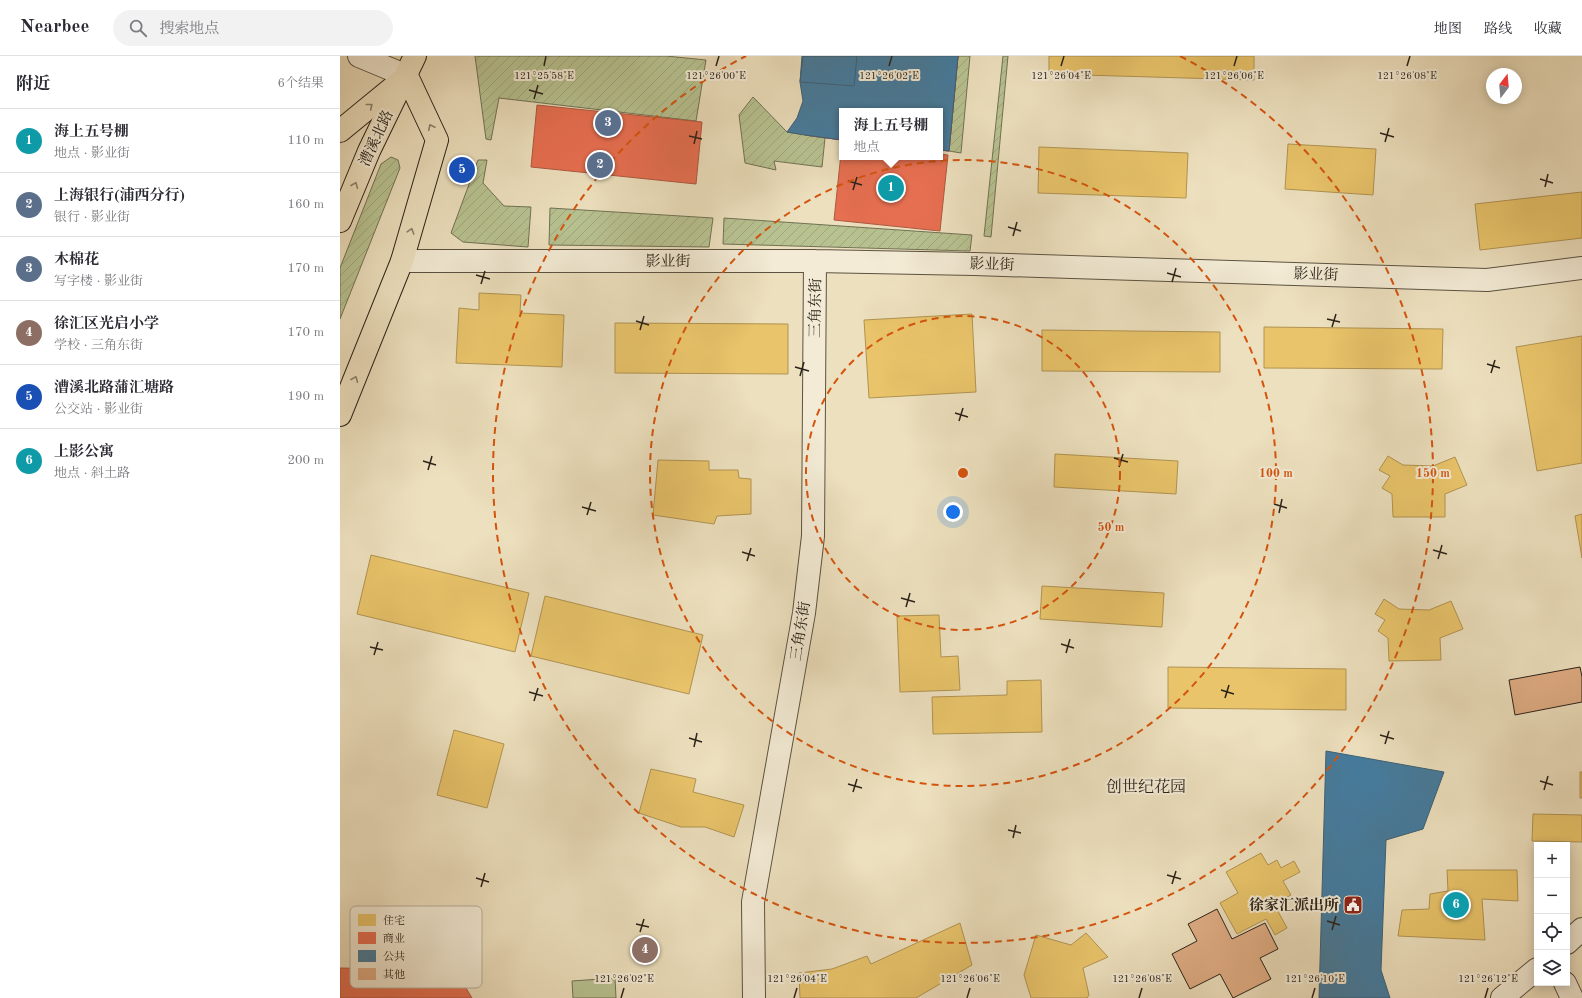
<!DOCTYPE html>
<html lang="zh">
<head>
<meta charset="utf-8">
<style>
  :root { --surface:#fff; --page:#f2f2f3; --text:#2b2b33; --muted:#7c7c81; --line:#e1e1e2; --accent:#0b8043 }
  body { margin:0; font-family:"Old Standard TT","Noto Serif SC",serif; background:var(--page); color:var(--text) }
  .controls { position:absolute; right:12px; bottom:12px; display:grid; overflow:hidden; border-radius:0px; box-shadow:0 2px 10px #0003 }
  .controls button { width:36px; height:36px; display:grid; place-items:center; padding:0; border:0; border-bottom:1px solid var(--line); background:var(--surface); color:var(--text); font:20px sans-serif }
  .compass { position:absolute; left:1146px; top:12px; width:36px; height:36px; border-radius:50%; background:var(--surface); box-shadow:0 2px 10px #0003; rotate:16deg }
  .you { position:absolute; left:613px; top:456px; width:14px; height:14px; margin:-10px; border:3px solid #fff; border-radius:50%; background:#1a73e8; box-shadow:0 0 0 6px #1a73e833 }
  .badge { display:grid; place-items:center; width:26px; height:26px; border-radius:50%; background:var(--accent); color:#fff; font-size:13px; font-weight:700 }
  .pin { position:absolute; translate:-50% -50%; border:2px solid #fff; box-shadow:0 1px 4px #0006 }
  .popup { position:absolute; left:499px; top:52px; width:104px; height:52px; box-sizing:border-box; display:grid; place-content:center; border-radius:0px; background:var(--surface); filter:drop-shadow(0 1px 3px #0005); font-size:13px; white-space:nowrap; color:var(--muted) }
  .popup b { font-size:15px; color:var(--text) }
  .popup::after { content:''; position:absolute; left:50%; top:100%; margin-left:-8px; border:8px solid transparent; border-top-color:var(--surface) }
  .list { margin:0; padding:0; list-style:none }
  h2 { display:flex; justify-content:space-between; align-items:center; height:52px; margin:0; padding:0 16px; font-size:17px }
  h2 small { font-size:13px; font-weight:400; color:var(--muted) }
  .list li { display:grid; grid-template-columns:26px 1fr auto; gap:12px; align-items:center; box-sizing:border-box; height:64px; padding:0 16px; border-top:1px solid var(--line) }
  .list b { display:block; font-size:15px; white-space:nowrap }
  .list p { margin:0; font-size:13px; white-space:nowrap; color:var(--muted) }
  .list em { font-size:13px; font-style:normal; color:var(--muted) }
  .icon { flex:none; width:22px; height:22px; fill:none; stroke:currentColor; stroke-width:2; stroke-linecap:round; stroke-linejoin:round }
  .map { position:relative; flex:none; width:1242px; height:942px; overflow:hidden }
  header { display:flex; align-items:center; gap:24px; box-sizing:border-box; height:56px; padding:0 20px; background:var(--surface); border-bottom:1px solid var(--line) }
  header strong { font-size:19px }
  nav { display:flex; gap:22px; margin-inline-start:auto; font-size:14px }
  .search { width:280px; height:36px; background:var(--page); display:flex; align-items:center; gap:10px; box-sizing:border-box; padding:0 14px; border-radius:22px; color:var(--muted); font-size:15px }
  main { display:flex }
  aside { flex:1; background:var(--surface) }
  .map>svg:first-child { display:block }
</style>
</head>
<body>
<header>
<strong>Nearbee</strong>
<div class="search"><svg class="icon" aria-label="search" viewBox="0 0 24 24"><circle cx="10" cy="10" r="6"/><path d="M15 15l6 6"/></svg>搜索地点</div>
<nav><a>地图</a><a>路线</a><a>收藏</a></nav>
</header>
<main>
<aside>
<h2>附近<small>6个结果</small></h2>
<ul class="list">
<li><span class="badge" style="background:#0f9aa8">1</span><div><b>海上五号棚</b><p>地点 · 影业街</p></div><em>110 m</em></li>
<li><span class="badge" style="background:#5c6f8a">2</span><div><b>上海银行(浦西分行)</b><p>银行 · 影业街</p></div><em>160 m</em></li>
<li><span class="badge" style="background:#5c6f8a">3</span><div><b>木棉花</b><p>写字楼 · 影业街</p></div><em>170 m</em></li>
<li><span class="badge" style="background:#8d6e63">4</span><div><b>徐汇区光启小学</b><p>学校 · 三角东街</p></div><em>170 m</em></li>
<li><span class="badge" style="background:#1a4fb4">5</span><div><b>漕溪北路蒲汇塘路</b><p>公交站 · 影业街</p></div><em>190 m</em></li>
<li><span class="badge" style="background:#0f9aa8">6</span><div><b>上影公寓</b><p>地点 · 斜土路</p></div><em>200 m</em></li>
</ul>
</aside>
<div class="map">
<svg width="1242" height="942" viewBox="0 0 1242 942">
  <defs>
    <pattern id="garden-furrows" width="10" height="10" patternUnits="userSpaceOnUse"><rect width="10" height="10" fill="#b8c291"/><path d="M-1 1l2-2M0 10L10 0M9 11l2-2" fill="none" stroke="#9ea67c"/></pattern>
  </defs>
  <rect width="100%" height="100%" fill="#ede0be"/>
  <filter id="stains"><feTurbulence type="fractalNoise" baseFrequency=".005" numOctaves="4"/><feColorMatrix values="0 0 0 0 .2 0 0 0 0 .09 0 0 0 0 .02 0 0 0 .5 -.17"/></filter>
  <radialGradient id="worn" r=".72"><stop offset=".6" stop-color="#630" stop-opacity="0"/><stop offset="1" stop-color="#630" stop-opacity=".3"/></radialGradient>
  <path fill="url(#garden-furrows)" stroke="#717255" d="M 135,0 L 326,0 L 366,4 L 356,65 L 159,42 L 151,84 L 146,83 Z
    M 618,0 L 630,0 L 621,97 L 609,95 Z
    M 663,0 L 668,0 L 651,181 L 644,180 Z
    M 413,41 L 447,76 L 485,82 L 482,111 L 434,105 L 436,114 L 405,107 L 399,59 Z
    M 51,101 L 58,104 L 60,112 L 0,263 L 0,212 L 41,108 Z
    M 138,104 L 147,104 L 143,127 L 164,150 L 191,151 L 188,191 L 123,186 L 111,177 Z
    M 210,152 L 373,162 L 369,191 L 209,189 Z
    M 384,162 L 632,179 L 630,195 L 383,188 Z"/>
  <path fill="#b8c291" stroke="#717255" d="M 275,922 L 276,942 L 233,942 L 232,925 Z"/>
  <path fill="#e9c46a" stroke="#b09352" d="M 709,0 L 914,0 L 914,24 L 709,18 Z
    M 948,88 L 1036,93 L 1033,139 L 945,133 Z
    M 699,91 L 848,97 L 846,142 L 698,137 Z
    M 1242,136 L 1242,182 L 1140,194 L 1135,148 Z
    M 139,237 L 181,239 L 180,257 L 224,259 L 222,311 L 116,307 L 119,252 L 139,254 Z
    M 632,258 L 636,336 L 529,342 L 524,264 Z
    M 275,267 L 448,268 L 448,318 L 275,317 Z
    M 924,271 L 1103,273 L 1102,313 L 924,312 Z
    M 702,274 L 880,276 L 880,316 L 702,315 Z
    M 1242,280 L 1242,407 L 1197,415 L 1176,291 Z
    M 715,398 L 838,405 L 836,438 L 714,431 Z
    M 1048,400 L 1063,409 L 1093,410 L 1115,401 L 1127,429 L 1105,438 L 1105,461 L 1053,461 L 1052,438 L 1042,432 L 1050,420 L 1039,414 Z
    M 318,404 L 369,405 L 369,414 L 398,414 L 399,422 L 411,423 L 411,458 L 377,460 L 374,468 L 313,459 Z
    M 1242,458 L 1242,502 L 1235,460 Z
    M 31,499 L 189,537 L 175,596 L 17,558 Z
    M 702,530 L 824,537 L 822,571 L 700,563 Z
    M 205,540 L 363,579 L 349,638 L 191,600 Z
    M 1044,543 L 1059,553 L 1089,554 L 1111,545 L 1123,573 L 1100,582 L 1101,604 L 1049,605 L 1048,582 L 1038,575 L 1045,564 L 1035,558 Z
    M 599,559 L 601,601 L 618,600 L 620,634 L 560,636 L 557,560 Z
    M 828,611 L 1006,613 L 1006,654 L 828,652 Z
    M 701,624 L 702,676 L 593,678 L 592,641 L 667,639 L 667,625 Z
    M 114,674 L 164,688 L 147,752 L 97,739 Z
    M 311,713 L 356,723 L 353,736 L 404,749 L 394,781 L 365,771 L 341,771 L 299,757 Z
    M 1240,716 L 1242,716 L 1242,742 L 1240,742 Z
    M 1193,758 L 1242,759 L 1242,786 L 1192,785 Z
    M 921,797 L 928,809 L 937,804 L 941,812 L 954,805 L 960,816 L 943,825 L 951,839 L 934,848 L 947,872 L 935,879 L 926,863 L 897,878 L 880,847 L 898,837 L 886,816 Z
    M 1107,814 L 1177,814 L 1178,845 L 1142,843 L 1145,884 L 1058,880 L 1062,854 L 1089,853 L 1090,838 L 1108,835 Z
    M 620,867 L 632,909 L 576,942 L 460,942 L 459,917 L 492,913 L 527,900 L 531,908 Z
    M 746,877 L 768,901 L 743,912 L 749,939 L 747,942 L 691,942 L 684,919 L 696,879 L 731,889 Z"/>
  <path fill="#e76f51" stroke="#ae5840" d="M 517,0 L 618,0 L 609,95 L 600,94 L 600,55 L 502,55 L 502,84 L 465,79 L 469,27 L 514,30 Z
    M 517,0 L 527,0 L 522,55 L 502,55 L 502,84 L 465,79 L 469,27 L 514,30 Z
    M 527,0 L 573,0 L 568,55 L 522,55 Z
    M 573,0 L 618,0 L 609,95 L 600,94 L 600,55 L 568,55 Z
    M 197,49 L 362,66 L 356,128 L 191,111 Z
    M 502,88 L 502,101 L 600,101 L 600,98 L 608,99 L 600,175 L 494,164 Z
    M 0,912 L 105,914 L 120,922 L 132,942 L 0,942 Z"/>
  <path fill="#457b9d" stroke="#3d6075" d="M 462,0 L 517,0 L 514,30 L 460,26 Z
    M 463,0 L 618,0 L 609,95 L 600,94 L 600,55 L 502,55 L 502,84 L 465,79 L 447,76 L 457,62 L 463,45 L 460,26 Z
    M 986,695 L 1104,716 L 1083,773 L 1046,784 L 1041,914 L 1050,942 L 979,942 Z"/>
  <path fill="#e0ad84" stroke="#2a2219" d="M 1240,611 L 1242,621 L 1242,646 L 1175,659 L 1169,624 Z
    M 877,853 L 892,883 L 925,867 L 938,893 L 920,902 L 931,923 L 893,942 L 880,918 L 850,933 L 832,898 L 857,885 L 848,868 Z"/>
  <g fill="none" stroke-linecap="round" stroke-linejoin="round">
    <g stroke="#5b5242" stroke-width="24">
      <path id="minor" d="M 62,205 L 475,205 L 634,208 L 1147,224 L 1242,212
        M 1227,887 L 1242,873
        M 1225,927 L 1232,942
        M 414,942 L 413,846 L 464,557 L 473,480 L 475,205
        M 1162,942 L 1197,913"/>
    </g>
    <g stroke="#5b5242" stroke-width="24">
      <path id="tertiary" d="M 19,0 L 67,20"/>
    </g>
    <g stroke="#2a2219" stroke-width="24">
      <path id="primary" d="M 0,165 L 29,95 L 75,0
        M 0,359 L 62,205 L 97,84 L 67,20"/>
    </g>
    <g stroke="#2a2219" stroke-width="24">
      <path id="trunk" d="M 0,75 L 67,20"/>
    </g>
    <use href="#minor" stroke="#f3ebd5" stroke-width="22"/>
    <use href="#tertiary" stroke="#f3ebd5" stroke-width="22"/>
    <use href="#primary" stroke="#ede0be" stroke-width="22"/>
    <use href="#trunk" stroke="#ede0be" stroke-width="22"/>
  </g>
  <defs><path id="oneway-chevron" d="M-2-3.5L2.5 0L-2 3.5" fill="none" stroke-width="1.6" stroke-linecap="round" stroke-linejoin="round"/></defs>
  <g stroke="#8c816c">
    <use href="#oneway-chevron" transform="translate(30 50) rotate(-39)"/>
    <use href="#oneway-chevron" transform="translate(91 71) rotate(-116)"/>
    <use href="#oneway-chevron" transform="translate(15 129) rotate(-68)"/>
    <use href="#oneway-chevron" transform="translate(71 175) rotate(-73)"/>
    <use href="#oneway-chevron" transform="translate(15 323) rotate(-68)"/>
  </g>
  <path fill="none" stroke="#2a2219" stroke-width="1.5" d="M 204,10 L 206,0M 376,10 L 379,0M 549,10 L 552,0M 721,10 L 724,0M 894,10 L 897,0M 1067,10 L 1070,0M 189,34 L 203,38M 194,43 L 198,29M 1040,77 L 1054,81M 349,80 L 362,83M 1045,86 L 1049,72M 354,88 L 357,75M 1200,123 L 1213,127M 508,125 L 522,129M 1205,131 L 1208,118M 513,134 L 517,121M 668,171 L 681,175M 673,180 L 677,166M 827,217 L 841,221M 136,219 L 150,223M 832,226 L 836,212M 141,228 L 145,215M 987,263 L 1000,266M 296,265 L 309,269M 992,271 L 996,258M 300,274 L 304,260M 1147,308 L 1160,312M 455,311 L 469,315M 1151,317 L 1155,304M 460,320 L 464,306M 615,357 L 628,361M 619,365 L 623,352M 774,402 L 788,406M 83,405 L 96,409M 779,411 L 783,398M 88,414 L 92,400M 934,448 L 947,452M 242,451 L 256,455M 939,457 L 942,443M 247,459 L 251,446M 1093,494 L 1107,498M 402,496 L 415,500M 1098,503 L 1102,489M 407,505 L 411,492M 561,542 L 575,546M 566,551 L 570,537M 721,588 L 734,592M 30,591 L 43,594M 726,597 L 730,583M 34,599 L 38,586M 881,634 L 894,638M 189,636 L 203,640M 885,642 L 889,629M 194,645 L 198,632M 1040,679 L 1054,683M 349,682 L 362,686M 1045,688 L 1049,675M 354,691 L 357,677M 1200,725 L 1213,729M 508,728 L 522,732M 1204,734 L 1208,720M 513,736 L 517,723M 668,774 L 681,777M 673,782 L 676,769M 827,819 L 841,823M 136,822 L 149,826M 832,828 L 836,815M 141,831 L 145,817M 987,865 L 1000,869M 296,868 L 309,871M 992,874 L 996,860M 300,876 L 304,863M 281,942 L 284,932M 454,942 L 457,932M 627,942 L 630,932M 799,942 L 802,932M 972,942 L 975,932M 1145,942 L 1148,932"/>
  <g fill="none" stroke="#d5540d" stroke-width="2" stroke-dasharray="7 5">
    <circle cx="623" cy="417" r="157"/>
    <circle cx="623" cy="417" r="313"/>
    <path d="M840 0A470 470 0 1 1 406 0"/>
  </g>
  <defs>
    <g id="civic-square" transform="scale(1)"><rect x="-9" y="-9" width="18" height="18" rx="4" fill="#8f2418" stroke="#f3ebd5"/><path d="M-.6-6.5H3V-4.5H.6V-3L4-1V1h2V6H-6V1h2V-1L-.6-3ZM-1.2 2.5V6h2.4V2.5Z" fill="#fff"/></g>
  </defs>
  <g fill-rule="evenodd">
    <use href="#civic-square" x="1013" y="849"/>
  </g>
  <g text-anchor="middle" stroke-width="4" stroke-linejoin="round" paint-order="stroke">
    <g font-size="15" fill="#2a2219" stroke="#f3ebd5">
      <text transform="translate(36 82) rotate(-65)" y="5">漕溪北路</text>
      <text x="328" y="210">影业街</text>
      <text transform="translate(652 208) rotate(2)" y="5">影业街</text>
      <text transform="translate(976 218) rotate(2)" y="5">影业街</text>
      <text transform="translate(475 252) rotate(-89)" y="5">三角东街</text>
      <text transform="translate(460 575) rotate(-81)" y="5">三角东街</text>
    </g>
    <g font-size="15" font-weight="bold" fill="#2a2219" stroke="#f3ebd5" text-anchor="end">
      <text x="999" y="854">徐家汇派出所</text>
    </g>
    <g font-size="16" fill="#2a2219" stroke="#f3ebd5">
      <text x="806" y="736">创世纪花园</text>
    </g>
  </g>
  <rect x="10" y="850" width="132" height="82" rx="6" fill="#f3ebd5" stroke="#b7af9d" stroke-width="1"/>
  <rect x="18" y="858" width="18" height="12" fill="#e9c46a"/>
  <rect x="18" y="876" width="18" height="12" fill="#e76f51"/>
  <rect x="18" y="894" width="18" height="12" fill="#457b9d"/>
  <rect x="18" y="912" width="18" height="12" fill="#e0ad84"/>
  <g font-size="11" fill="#2a2219">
    <text x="43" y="868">住宅</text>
    <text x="43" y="886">商业</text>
    <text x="43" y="904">公共</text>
    <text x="43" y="922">其他</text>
  </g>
  <g font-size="10" text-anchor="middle" fill="#2a2219" stroke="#f3ebd5" stroke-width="4" stroke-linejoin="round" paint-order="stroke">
    <text x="204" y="23">121°25'58"E</text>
    <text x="376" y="23">121°26'00"E</text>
    <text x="549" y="23">121°26'02"E</text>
    <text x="721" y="23">121°26'04"E</text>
    <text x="894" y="23">121°26'06"E</text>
    <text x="1067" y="23">121°26'08"E</text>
    <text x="284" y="926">121°26'02"E</text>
    <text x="457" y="926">121°26'04"E</text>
    <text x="630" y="926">121°26'06"E</text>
    <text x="802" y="926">121°26'08"E</text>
    <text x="975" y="926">121°26'10"E</text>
    <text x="1148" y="926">121°26'12"E</text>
  </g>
  <circle cx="623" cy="417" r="6" fill="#d5540d" stroke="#f3ebd5" stroke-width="2"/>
  <g font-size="12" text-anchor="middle" font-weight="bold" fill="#d5540d" stroke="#f3ebd5" stroke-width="4" stroke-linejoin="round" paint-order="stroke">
    <text x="936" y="421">100 m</text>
    <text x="1093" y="421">150 m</text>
    <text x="771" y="475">50 m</text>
  </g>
  <rect width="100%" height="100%" filter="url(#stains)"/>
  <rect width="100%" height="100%" fill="url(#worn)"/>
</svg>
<div class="controls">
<button>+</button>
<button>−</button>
<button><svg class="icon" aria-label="locate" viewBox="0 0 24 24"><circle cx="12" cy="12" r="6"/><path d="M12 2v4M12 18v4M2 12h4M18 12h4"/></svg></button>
<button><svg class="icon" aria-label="layers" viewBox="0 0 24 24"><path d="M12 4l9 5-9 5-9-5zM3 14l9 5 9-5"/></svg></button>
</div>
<svg class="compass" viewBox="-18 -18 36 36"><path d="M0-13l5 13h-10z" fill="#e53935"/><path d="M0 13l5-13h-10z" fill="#7c7c81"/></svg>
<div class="you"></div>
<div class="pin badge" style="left:551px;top:132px;background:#0f9aa8">1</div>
<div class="popup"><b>海上五号棚</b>地点</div>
<div class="pin badge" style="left:260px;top:109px;background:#5c6f8a">2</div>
<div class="pin badge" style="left:268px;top:67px;background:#5c6f8a">3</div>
<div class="pin badge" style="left:305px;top:894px;background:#8d6e63">4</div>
<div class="pin badge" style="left:122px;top:114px;background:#1a4fb4">5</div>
<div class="pin badge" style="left:1116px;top:849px;background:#0f9aa8">6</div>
</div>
</main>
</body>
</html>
